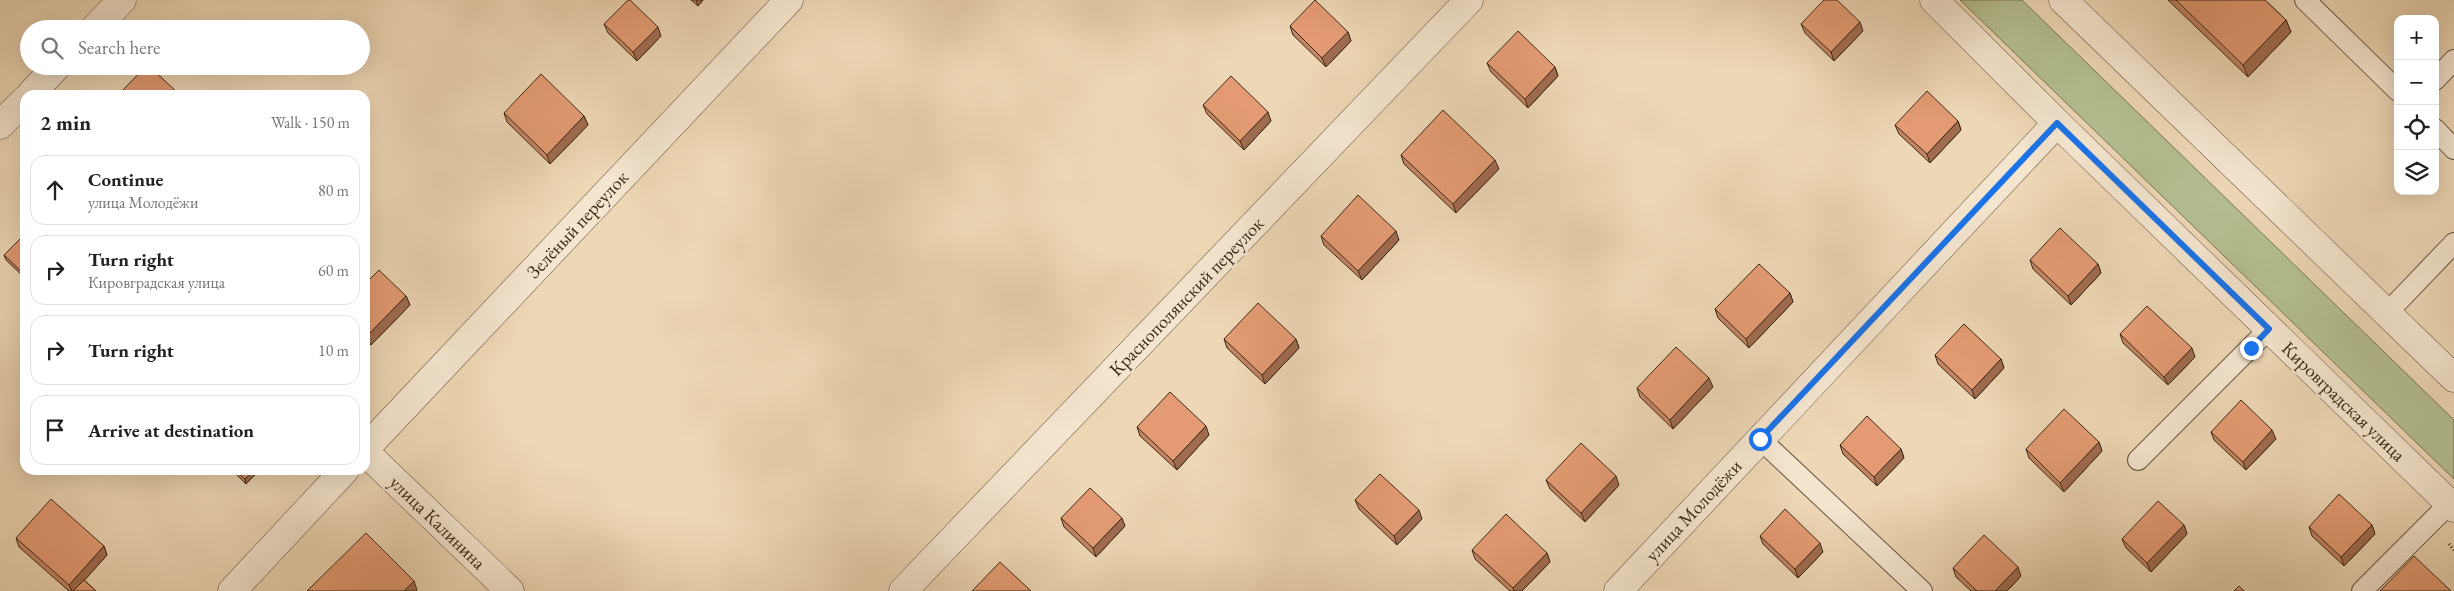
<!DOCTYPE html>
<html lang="en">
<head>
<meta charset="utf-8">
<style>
  :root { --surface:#fff; --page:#f2f2f2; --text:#202124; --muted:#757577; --line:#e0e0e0 }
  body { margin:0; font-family:"EB Garamond",serif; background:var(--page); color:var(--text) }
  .controls { position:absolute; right:15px; top:15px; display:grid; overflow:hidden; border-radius:10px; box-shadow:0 5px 20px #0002 }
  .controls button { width:45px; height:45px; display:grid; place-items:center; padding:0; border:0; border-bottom:1px solid var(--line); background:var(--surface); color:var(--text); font:25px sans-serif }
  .stop { position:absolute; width:15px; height:15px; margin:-11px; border:4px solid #1a73e8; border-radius:50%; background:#fff }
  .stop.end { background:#1a73e8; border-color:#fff; box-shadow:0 1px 5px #0008 }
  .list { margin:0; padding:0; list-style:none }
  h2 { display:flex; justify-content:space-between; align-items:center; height:65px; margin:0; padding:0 20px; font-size:21px }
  h2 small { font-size:16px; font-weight:400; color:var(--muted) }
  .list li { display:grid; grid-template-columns:32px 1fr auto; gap:15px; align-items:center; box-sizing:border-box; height:70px; margin:0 10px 10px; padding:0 10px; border:1px solid var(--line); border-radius:15px }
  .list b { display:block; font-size:19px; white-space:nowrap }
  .list p { margin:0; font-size:16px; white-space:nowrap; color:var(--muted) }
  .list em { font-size:16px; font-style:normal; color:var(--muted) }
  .icon { flex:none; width:28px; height:28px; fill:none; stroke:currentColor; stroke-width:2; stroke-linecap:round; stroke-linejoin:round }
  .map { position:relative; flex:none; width:2454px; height:591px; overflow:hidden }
  .search { position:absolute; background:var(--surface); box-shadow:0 5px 20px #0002; left:20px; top:20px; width:350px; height:55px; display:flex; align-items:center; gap:12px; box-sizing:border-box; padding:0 18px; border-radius:28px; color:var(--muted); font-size:19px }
  .panel { position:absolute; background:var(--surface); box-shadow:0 5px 20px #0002; left:20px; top:90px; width:350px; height:385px; border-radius:15px }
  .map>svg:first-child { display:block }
</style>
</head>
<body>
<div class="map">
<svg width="2454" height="591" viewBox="0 0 2454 591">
  <rect width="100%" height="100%" fill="#eed7b5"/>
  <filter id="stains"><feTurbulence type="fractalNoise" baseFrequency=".004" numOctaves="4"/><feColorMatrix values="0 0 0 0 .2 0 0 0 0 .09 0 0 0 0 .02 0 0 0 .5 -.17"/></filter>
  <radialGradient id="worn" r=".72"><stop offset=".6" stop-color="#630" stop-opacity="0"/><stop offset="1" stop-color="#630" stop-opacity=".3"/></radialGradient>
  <path fill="#b4bf91" stroke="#787454" d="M 1960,0 L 2022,0 L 2454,420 L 2454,479 Z"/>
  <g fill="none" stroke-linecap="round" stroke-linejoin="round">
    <g stroke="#68553f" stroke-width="22">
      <path id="service" d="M 2305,0 L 2398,91
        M 2435,80 L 2454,60
        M 2435,129 L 2454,149
        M 2387,313 L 2454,243
        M 1760,439 L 1922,591
        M 2138,460 L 2269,329
        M 2362,591 L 2450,503"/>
    </g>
    <g stroke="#68553f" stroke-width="29">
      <path id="minor" d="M 94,29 L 122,0
        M 30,95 L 57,66
        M 0,125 L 25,100
        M 365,449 L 789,0
        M 365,452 L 510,591
        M 232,591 L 345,470
        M 903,591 L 1469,0
        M 1618,591 L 2057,123"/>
    </g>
    <g stroke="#68553f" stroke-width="29">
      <path id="tertiary" d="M 1934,0 L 2057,123 L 2454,508
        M 2063,0 L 2454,378"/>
    </g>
    <path stroke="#3b2a18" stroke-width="3" stroke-dasharray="1 2.5" stroke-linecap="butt" d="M 2449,544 L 2454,550"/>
    <use href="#service" stroke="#f4e5cf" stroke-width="20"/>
    <use href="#minor" stroke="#f4e5cf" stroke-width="28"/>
    <use href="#tertiary" stroke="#f4e5cf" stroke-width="28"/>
  </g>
  <path fill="#c48563" stroke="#3b2a18" d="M 691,0 L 703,0 L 698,6 Z
    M 2168,0 L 2265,0 L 2286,20 L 2291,32 L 2248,77 Z
    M 604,24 L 661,36 L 637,61 L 608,33 Z
    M 1801,24 L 1863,31 L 1834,61 L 1805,33 Z
    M 1290,26 L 1348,32 L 1351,41 L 1326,67 L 1293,35 Z
    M 1487,63 L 1555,67 L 1558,76 L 1528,108 L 1491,72 Z
    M 1203,105 L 1271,121 L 1244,150 L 1207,114 Z
    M 504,113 L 584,116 L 588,125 L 550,164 L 507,122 Z
    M 1958,121 L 1961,130 L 1930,163 L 1899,134 L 1895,125 Z
    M 1401,155 L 1499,169 L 1456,213 L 1404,164 Z
    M 25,234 L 25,278 L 6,260 L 4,255 Z
    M 1321,236 L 1399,240 L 1362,280 L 1324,245 Z
    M 2030,260 L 2098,264 L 2101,273 L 2071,305 L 2033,269 Z
    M 365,284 L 406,296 L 410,305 L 371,345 L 365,340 Z
    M 1790,293 L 1793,302 L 1749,348 L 1718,318 L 1715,309 Z
    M 2120,334 L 2195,357 L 2168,385 L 2123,343 Z
    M 1224,339 L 1296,339 L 1299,348 L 1265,384 L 1227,348 Z
    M 1935,355 L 2001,359 L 2004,368 L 1975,399 L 1938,364 Z
    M 1713,387 L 1673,429 L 1640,397 L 1637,388 Z
    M 1137,427 L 1209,435 L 1177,470 L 1140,436 Z
    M 2211,432 L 2276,439 L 2246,470 L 2214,440 Z
    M 2099,442 L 2102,451 L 2064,492 L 2029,458 L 2026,449 Z
    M 1840,445 L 1901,449 L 1904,458 L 1877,486 L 1843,454 Z
    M 232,470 L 260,470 L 246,484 Z
    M 1546,480 L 1619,485 L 1585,522 L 1550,489 Z
    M 1355,500 L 1422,519 L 1397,545 L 1359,509 Z
    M 1061,518 L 1125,526 L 1096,557 L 1064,527 Z
    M 2184,525 L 2187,534 L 2151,572 L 2126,548 L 2122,539 Z
    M 2372,525 L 2375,534 L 2344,566 L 2312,536 L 2309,527 Z
    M 1760,536 L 1823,552 L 1798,578 L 1763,544 Z
    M 16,538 L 104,546 L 107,555 L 84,580 L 96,591 L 69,591 L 19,547 Z
    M 1472,550 L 1547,553 L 1550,562 L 1522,591 L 1510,591 L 1475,559 Z
    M 1953,568 L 2021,576 L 2007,591 L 1971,591 L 1956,577 Z"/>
  <path fill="#a06c50" stroke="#3b2a18" d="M 696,0 L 703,0 L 698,6 Z
    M 2286,20 L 2291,32 L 2248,77 L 2243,65 Z
    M 1860,22 L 1863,31 L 1834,61 L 1831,52 Z
    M 658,27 L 661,36 L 637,61 L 633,52 Z
    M 1348,32 L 1351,41 L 1326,67 L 1322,58 Z
    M 1555,67 L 1558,76 L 1528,108 L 1525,99 Z
    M 1268,112 L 1271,121 L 1244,150 L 1240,141 Z
    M 584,116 L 588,125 L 550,164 L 547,155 Z
    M 1958,121 L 1961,130 L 1930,163 L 1927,154 Z
    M 1495,160 L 1499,169 L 1456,213 L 1453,204 Z
    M 1396,231 L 1399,240 L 1362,280 L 1358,271 Z
    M 2098,264 L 2101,273 L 2071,305 L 2068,296 Z
    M 1790,293 L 1793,302 L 1749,348 L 1746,339 Z
    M 406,296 L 410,305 L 371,345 L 367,336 Z
    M 1296,339 L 1299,348 L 1265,384 L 1262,375 Z
    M 2192,348 L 2195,357 L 2168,385 L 2164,377 Z
    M 2001,359 L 2004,368 L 1975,399 L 1972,390 Z
    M 1709,378 L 1713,387 L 1673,429 L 1670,420 Z
    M 1206,426 L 1209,435 L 1177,470 L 1173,461 Z
    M 2272,430 L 2276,439 L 2246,470 L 2243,462 Z
    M 2099,442 L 2102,451 L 2064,492 L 2060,483 Z
    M 1901,449 L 1904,458 L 1877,486 L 1874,477 Z
    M 254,470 L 260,470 L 246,484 L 245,479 Z
    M 1616,476 L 1619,485 L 1585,522 L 1581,513 Z
    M 1419,510 L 1422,519 L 1397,545 L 1394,536 Z
    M 1122,518 L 1125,526 L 1096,557 L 1093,548 Z
    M 2184,525 L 2187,534 L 2151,572 L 2147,563 Z
    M 2372,525 L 2375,534 L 2344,566 L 2341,557 Z
    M 1820,543 L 1823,552 L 1798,578 L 1795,569 Z
    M 104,546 L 107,555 L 75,591 L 72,591 L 69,585 Z
    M 1547,553 L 1550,562 L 1522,591 L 1514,591 L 1513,588 Z
    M 2018,567 L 2021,576 L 2007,591 L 1995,591 Z
    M 414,581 L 417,590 L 416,591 L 404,591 Z"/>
  <path fill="#e49b73" stroke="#3b2a18" d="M 628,0 L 630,0 L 658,27 L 633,52 L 604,24 Z
    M 1315,0 L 1348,32 L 1322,58 L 1290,26 Z
    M 1824,0 L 1837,0 L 1860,22 L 1831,52 L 1801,24 Z
    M 2176,0 L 2265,0 L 2286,20 L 2243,65 Z
    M 1518,31 L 1555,67 L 1525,99 L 1487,63 Z
    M 146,66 L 149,66 L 180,95 L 126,95 L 122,91 Z
    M 541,74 L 584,116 L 547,155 L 504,113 Z
    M 1231,76 L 1268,112 L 1240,141 L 1203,105 Z
    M 1927,91 L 1958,121 L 1927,154 L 1895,125 Z
    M 1443,110 L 1495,160 L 1453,204 L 1401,155 Z
    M 1358,195 L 1396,231 L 1358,271 L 1321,236 Z
    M 2060,228 L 2098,264 L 2068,296 L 2030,260 Z
    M 25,234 L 25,275 L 4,255 Z
    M 1759,264 L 1790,293 L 1746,339 L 1715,309 Z
    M 379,270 L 406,296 L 367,336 L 365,334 L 365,284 Z
    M 1258,303 L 1296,339 L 1262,375 L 1224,339 Z
    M 2147,306 L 2192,348 L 2164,377 L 2120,334 Z
    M 1964,324 L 2001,359 L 1972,390 L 1935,355 Z
    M 1676,347 L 1709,378 L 1670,420 L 1637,388 Z
    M 1170,392 L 1206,426 L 1173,461 L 1137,427 Z
    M 2241,400 L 2272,430 L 2243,462 L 2211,432 Z
    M 2064,409 L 2099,442 L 2060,483 L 2026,449 Z
    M 1867,416 L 1901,449 L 1874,477 L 1840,445 Z
    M 1581,443 L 1616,476 L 1581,513 L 1546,480 Z
    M 235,470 L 254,470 L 245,479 Z
    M 1380,474 L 1419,510 L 1394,536 L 1355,500 Z
    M 1090,488 L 1122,518 L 1093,548 L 1061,518 Z
    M 2339,494 L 2372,525 L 2341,557 L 2309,527 Z
    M 51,499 L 104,546 L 69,585 L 16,538 Z
    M 2158,501 L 2184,525 L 2147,563 L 2122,539 Z
    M 1785,509 L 1820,543 L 1795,569 L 1760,536 Z
    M 1506,514 L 1547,553 L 1513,588 L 1472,550 Z
    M 366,533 L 414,581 L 404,591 L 307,591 Z
    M 1984,535 L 2018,567 L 1995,591 L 1977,591 L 1953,568 Z
    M 2414,556 L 2451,591 L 2380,591 Z
    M 1000,562 L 1031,591 L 972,591 Z
    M 84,580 L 96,591 L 73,591 Z
    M 2239,586 L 2244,591 L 2234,591 Z"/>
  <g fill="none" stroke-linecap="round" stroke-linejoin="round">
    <path stroke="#1a73e8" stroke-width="6" d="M 1760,439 L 2057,123 L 2269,329 L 2251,348"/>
  </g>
  <g text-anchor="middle" stroke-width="4.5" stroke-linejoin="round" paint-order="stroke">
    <g font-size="19" fill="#3b2a18" stroke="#f4e5cf">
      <text transform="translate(577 224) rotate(-47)" y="7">Зелёный переулок</text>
      <text transform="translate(1186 296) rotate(-46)" y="7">Краснополянский переулок</text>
      <text transform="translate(2344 401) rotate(44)" y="7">Кировградская улица</text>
      <text transform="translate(1693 510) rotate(-47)" y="7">улица Молодёжи</text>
      <text transform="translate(438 522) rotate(44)" y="7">улица Калинина</text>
    </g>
  </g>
  <rect width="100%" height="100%" filter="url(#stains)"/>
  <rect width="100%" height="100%" fill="url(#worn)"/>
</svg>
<div class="controls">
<button>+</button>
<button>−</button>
<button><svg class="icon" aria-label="locate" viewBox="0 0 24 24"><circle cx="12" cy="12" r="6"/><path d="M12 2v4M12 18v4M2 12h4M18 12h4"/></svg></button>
<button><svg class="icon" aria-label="layers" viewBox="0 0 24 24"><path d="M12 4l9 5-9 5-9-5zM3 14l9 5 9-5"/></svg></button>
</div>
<div class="stop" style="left:1760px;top:439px"></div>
<div class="stop end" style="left:2251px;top:348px"></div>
<div class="search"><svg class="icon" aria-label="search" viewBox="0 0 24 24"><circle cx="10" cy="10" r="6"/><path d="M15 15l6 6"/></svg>Search here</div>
<section class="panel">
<h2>2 min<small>Walk · 150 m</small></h2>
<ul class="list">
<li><svg class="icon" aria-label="ahead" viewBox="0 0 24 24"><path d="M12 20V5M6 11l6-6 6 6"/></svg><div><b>Continue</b><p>улица Молодёжи</p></div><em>80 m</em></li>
<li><svg class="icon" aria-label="right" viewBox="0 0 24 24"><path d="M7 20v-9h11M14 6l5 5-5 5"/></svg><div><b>Turn right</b><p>Кировградская улица</p></div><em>60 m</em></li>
<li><svg class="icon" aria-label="right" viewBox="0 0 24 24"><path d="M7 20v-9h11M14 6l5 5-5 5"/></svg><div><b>Turn right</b></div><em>10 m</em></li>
<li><svg class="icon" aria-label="arrive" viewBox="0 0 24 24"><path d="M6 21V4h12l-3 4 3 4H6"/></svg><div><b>Arrive at destination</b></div></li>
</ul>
</section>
</div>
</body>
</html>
